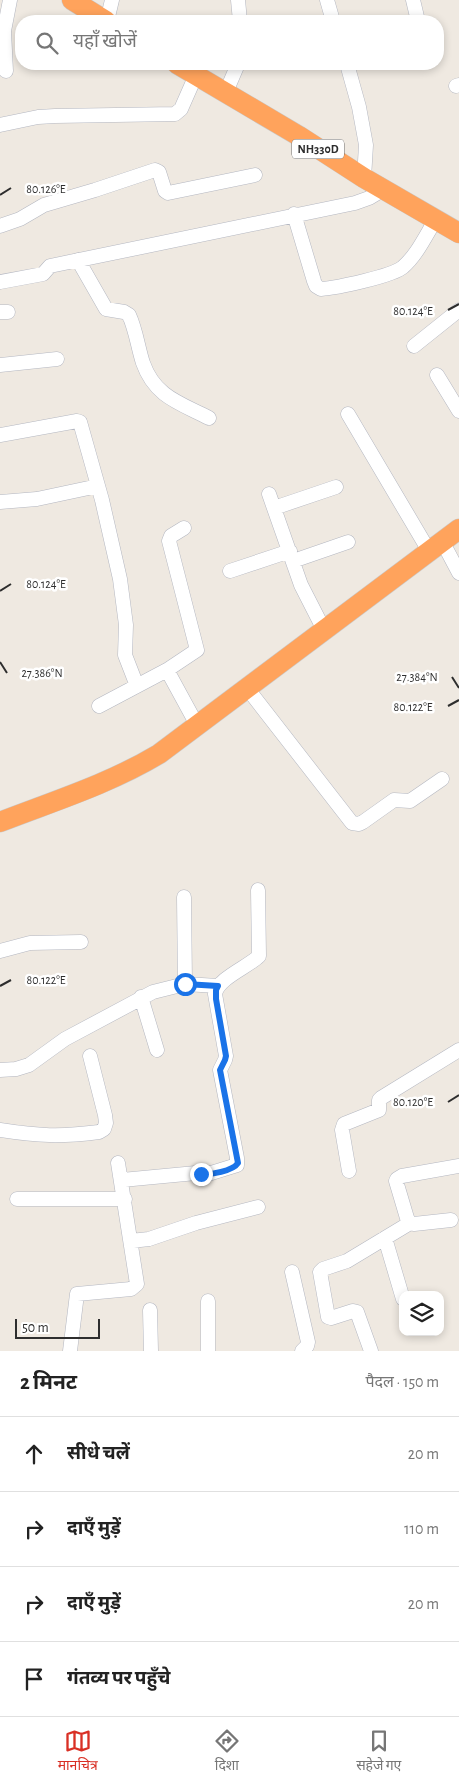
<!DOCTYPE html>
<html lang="hi">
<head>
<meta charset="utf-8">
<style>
  :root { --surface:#fff; --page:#f2f2f2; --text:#222; --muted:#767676; --line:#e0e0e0; --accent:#d93025 }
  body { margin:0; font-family:"Alegreya Sans","Noto Sans Devanagari",sans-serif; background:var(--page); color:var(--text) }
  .controls { position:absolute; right:15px; bottom:15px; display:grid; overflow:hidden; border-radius:10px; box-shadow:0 2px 8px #0003 }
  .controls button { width:45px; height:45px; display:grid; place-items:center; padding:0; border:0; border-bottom:1px solid var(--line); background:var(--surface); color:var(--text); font:25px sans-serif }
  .scale { position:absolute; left:15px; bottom:12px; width:85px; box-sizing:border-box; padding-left:5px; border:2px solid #2e2e2e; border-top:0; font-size:14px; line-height:18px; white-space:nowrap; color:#2e2e2e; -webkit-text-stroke:4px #fff; paint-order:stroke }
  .stop { position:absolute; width:15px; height:15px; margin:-11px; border:4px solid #1a73e8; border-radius:50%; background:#fff }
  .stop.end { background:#1a73e8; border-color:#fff; box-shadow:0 1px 5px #0008 }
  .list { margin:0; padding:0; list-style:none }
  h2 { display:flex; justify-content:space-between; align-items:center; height:65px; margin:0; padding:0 20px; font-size:21px }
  h2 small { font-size:16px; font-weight:400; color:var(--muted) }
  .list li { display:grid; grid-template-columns:32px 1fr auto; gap:15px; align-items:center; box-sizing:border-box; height:75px; padding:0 20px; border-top:1px solid var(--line) }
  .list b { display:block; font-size:19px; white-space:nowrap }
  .list em { font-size:16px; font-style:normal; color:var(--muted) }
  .icon { flex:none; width:28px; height:28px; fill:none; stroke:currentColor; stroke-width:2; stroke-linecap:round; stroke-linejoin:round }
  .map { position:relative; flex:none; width:459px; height:1351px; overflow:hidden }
  .search { position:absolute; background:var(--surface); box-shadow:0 2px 8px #0003; left:15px; right:15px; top:15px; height:55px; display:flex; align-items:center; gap:12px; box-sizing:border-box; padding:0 18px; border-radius:20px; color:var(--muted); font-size:19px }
  .sheet { height:365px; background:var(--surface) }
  nav { display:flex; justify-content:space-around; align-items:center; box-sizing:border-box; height:70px; border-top:1px solid var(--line); background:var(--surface); font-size:14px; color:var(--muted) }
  nav a { display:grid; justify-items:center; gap:2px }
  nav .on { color:var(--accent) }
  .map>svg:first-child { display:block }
</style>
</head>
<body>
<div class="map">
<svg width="459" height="1351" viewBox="0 0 459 1351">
  <rect width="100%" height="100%" fill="#efe9e1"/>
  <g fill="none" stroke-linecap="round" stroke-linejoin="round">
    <g stroke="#b4b7c1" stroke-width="15">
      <path id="minor" d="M 238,0 L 240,21
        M 327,0 L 333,21
        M 413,0 L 418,21
        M 107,21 L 112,0
        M 347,64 L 359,107 L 366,145 L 364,178
        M 6,71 L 4,31 L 10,0
        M 456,86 L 459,85
        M 226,92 L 238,64
        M 0,125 L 38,117 L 55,116 L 175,114 L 181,109 L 196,75
        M 294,214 L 314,281 L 316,286 L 321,289 C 336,288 393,276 403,267 C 417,255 426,235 436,219
        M 0,226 L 20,219 L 44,205 L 95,190 L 155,170 L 159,172 L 165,191 L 168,193 L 255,175
        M 78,260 L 106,309 L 124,312 L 129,315 C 136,330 138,348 143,363 C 155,397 180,403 209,418
        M 0,282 L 43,274 L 50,266 L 355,203 L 369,198 L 384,189
        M 0,312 L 8,312
        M 414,346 L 459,310
        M 0,365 L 57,359
        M 437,375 L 459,411
        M 348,414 L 429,551
        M 0,435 L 77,421 L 80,422 L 102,500 L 120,579 L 126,625 L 125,655 L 137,686
        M 269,494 L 301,585 L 324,630
        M 0,502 L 37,499 L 98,486
        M 274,508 L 336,487
        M 442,541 L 459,573
        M 293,561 L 348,542
        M 230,571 L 290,551
        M 167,670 L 197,725
        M 247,688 L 352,823 L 359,824 L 363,822 L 394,800 L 410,801 L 442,779
        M 99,706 L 167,670 L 197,650 L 169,541 L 171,536 L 184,528
        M 184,897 L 185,984
        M 0,951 L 30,943 L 81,942
        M 141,997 L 157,1050
        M 0,1070 L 16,1069 L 29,1065 L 65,1039 L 153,992 L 185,984 L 218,986
        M 0,1130 C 38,1136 61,1137 99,1132 L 104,1129 L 106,1123 L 105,1115 L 90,1056
        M 349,1171 L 342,1130 L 344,1124 L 379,1110 L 379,1100 L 381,1098 L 459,1050
        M 122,1180 L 196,1173 L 208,1174 L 237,1165 L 237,1158 L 220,1070 L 225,1060 L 226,1056 L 215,994 C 218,978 248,967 259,956 L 258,890
        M 17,1199 L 125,1199
        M 451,1220 L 414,1224 L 410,1223 L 407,1218 L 396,1181 L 397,1179 L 402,1176 L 459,1166
        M 385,1238 L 403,1299
        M 131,1241 L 149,1239 L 196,1223 L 258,1207
        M 292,1272 L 308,1342 L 307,1346 L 302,1351
        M 150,1310 L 151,1351
        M 70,1351 L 77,1294 L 131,1289 L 137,1284 L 118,1163
        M 208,1351 L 208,1301
        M 371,1351 L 357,1312 L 353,1311 L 331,1318 L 328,1317 L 320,1272 L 323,1269 L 347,1261 L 410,1223"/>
    </g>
    <g stroke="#c9c9c9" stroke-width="21">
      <path id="highway" d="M 72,0 L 106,21
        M 177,64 L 299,136 L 364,178 L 459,233
        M 0,822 C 54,801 109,784 159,754 L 459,529"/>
    </g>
    <use href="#minor" stroke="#fff" stroke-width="14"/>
    <use href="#highway" stroke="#ffa35c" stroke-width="20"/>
  </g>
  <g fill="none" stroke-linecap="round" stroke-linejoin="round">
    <path stroke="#1a73e8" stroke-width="6" d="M 185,984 L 218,986 L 216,990 L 216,999 L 226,1056 L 225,1060 L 220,1070 L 238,1163 C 233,1171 210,1175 201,1174"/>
  </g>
  <path fill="none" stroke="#2e2e2e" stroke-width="2" d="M 0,195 L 11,188M 448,310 L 459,304M 0,591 L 11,584M 0,662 L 7,673M 452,677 L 459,688M 448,706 L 459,700M 0,986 L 11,980M 448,1102 L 459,1095"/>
  <g text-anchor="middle" stroke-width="5" stroke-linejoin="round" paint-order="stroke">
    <rect fill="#fff" stroke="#6d6d6d" stroke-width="1" x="292" y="139.5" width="52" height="19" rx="4"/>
    <g font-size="12" font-weight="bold" fill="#2e2e2e">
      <text x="318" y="153">NH330D</text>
    </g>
  </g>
  <g font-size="12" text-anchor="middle" fill="#2e2e2e" stroke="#fff" stroke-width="5" stroke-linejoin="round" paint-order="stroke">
    <text x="46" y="193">80.126°E</text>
    <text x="413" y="315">80.124°E</text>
    <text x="46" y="588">80.124°E</text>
    <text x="42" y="677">27.386°N</text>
    <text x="417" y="681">27.384°N</text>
    <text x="413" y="711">80.122°E</text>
    <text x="46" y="984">80.122°E</text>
    <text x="413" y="1106">80.120°E</text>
  </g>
</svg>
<div class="controls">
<button><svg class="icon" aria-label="layers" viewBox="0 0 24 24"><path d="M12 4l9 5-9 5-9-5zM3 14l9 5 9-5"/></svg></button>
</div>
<div class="scale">50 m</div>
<div class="stop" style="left:185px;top:984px"></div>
<div class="stop end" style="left:201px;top:1174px"></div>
<div class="search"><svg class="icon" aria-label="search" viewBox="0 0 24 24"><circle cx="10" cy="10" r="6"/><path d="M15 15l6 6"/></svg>यहाँ खोजें</div>
</div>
<section class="sheet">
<h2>2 मिनट<small>पैदल · 150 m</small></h2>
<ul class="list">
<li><svg class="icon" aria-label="ahead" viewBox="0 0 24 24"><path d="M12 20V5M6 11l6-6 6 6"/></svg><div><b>सीधे चलें</b></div><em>20 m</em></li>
<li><svg class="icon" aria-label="right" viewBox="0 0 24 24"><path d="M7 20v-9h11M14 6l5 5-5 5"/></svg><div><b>दाएँ मुड़ें</b></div><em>110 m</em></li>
<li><svg class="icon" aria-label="right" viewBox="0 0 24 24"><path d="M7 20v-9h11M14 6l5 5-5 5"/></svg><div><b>दाएँ मुड़ें</b></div><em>20 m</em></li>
<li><svg class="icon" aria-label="arrive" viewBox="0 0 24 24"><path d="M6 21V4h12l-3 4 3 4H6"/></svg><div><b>गंतव्य पर पहुँचे</b></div></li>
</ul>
</section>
<nav>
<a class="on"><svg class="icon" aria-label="map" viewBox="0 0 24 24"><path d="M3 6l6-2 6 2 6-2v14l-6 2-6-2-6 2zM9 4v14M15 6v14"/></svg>मानचित्र</a>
<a><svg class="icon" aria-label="directions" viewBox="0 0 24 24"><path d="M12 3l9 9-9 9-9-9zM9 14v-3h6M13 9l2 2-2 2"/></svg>दिशा</a>
<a><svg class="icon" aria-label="saved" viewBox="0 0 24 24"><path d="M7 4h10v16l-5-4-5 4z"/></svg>सहेजे गए</a>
</nav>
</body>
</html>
